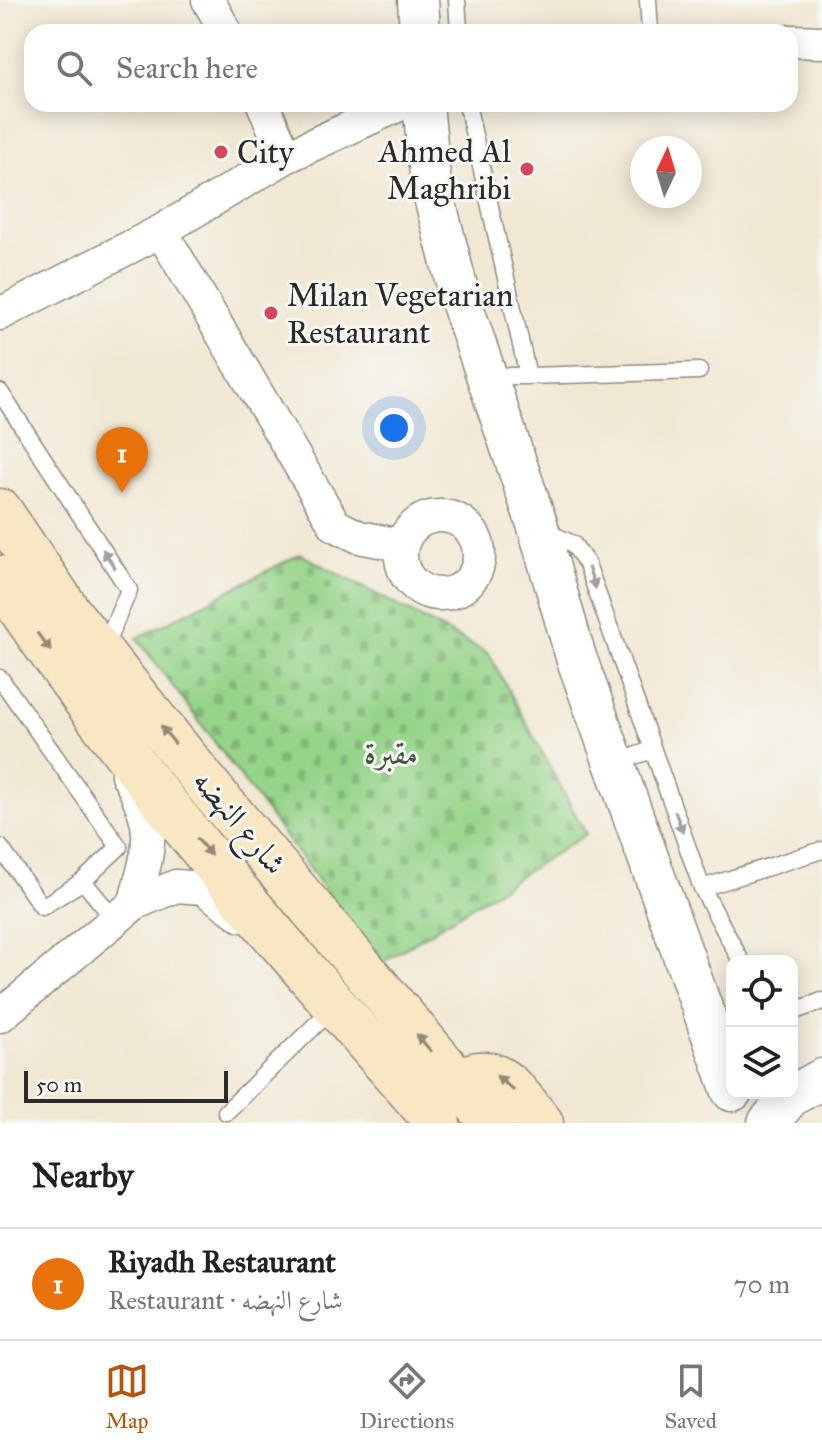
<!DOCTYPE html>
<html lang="en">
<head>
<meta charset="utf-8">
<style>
  :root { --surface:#fff; --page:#f2f2f2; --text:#222; --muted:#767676; --line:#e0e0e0; --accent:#b45309 }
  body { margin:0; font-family:"IM FELL Great Primer",Amiri,serif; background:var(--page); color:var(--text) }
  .controls { position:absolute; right:24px; bottom:24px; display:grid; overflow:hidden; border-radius:16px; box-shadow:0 4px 20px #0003 }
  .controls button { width:72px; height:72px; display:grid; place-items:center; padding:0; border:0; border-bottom:2px solid var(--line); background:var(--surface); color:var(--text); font:40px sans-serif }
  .compass { position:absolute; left:630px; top:136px; width:72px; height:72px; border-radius:50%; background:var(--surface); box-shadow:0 4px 20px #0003; rotate:4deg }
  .scale { position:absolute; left:24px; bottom:20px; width:204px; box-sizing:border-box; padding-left:8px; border:4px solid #2b2b2b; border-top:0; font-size:22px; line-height:28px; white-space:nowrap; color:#2b2b2b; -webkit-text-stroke:6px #f6f6f2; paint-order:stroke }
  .you { position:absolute; left:394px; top:428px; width:28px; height:28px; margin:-20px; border:6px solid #fff; border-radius:50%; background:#1a73e8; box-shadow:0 0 0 12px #1a73e833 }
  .badge { display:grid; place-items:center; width:52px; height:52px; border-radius:50%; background:var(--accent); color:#fff; font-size:26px; font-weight:700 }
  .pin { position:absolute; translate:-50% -66px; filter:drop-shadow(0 2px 4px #0008) }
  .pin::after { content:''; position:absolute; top:42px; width:28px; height:24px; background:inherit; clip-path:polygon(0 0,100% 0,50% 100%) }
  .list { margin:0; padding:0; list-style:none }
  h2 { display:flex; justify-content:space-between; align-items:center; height:104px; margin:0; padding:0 32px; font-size:34px }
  h2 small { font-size:26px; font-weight:400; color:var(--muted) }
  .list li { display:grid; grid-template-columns:52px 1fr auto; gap:24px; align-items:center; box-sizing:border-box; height:112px; padding:0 32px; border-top:2px solid var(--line) }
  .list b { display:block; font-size:30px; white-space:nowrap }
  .list p { margin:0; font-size:26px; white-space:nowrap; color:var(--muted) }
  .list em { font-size:26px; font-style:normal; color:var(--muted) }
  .icon { flex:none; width:44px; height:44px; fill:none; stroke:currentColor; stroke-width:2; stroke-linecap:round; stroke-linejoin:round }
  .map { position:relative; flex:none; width:822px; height:1123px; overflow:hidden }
  .search { position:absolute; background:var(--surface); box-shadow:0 4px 20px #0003; left:24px; right:24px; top:24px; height:88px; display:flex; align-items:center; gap:20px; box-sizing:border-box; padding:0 28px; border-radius:24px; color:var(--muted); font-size:30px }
  .sheet { height:216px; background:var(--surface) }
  nav { display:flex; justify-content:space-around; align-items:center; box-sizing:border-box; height:112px; border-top:2px solid var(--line); background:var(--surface); font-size:22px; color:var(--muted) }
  nav a { display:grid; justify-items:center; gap:4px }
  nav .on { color:var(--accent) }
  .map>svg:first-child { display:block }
</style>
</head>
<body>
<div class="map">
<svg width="822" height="1123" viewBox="0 0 822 1123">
  <defs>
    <pattern id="cemetery-stones" width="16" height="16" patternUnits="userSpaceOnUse" patternTransform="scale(2)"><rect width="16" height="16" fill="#96d489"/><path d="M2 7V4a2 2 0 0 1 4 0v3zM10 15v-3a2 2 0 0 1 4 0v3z" fill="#81b676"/></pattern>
  </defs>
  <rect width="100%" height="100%" fill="#f6f6f2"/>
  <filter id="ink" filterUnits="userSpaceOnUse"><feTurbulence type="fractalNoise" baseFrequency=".0125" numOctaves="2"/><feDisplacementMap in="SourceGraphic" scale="16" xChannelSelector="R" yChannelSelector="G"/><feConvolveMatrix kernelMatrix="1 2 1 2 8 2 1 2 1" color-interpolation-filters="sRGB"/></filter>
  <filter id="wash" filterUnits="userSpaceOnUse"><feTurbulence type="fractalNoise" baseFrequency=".006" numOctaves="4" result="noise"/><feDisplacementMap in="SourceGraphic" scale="32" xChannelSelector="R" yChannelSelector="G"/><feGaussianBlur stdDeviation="1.8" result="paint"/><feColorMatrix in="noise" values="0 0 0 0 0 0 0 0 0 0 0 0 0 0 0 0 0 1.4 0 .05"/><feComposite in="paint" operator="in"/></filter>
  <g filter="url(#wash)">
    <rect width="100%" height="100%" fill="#f1e8d3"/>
    <path fill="url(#cemetery-stones)" stroke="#60805a" stroke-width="2" d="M 300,554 L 489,654 L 586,834 L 380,964 L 137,638 Z"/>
  </g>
  <g filter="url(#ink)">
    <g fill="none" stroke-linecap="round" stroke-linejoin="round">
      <g stroke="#8e8a7f" stroke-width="19">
        <path id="service" d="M 457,0 L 459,32
          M 648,0 L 650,32
          M 467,104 L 528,376 L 488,376
          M 528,376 L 699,371
          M 0,392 L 129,590 L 104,648
          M 543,530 L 573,544 L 587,564 L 702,888 L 741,961
          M 0,678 L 119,847 L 83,881 L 42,907 L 0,847
          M 615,762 L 653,750
          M 83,881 L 115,920
          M 702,888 L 822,850
          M 792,1012 L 822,1001
          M 226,1112 L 334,1007"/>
      </g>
      <g stroke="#8e8a7f" stroke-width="35">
        <path id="minor" d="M 208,0 L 226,32
          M 790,41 L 822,42
          M 263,104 L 286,157
          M 161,231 L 335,525 L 359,537 L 400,545
          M 0,314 L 161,231 L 286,157 L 401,104
          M401 555a39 39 0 1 1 78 0a39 39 0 1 1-78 0Z
          M 127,775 C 158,829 150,847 134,904
          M 0,1016 L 134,904 L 176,886 L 203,888 L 242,916"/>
      </g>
      <g stroke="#8e8a7f" stroke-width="43">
        <path id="tertiary" d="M 418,0 L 420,32
          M 423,104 L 431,185 L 460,298 L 538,527 L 576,657 L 732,1091
          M 768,1123 L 791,1096 L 822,1079"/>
      </g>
      <g stroke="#8e8a7f" stroke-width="47">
        <path id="secondary" d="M 0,511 L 70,614 L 213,792 L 493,1123
          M 0,578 C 126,771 286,950 438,1123
          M 458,1083 C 496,1056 518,1096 541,1123"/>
      </g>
      <use href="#service" stroke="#fff" stroke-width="16"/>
      <use href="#minor" stroke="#fff" stroke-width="32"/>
      <use href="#tertiary" stroke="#fff" stroke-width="40"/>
      <use href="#secondary" stroke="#f9e7c3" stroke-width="44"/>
    </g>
    <defs><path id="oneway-solid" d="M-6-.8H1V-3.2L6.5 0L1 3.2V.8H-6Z" transform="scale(2)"/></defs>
    <g fill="#a0a0a0">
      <use href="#oneway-solid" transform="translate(109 559) rotate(-123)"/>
      <use href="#oneway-solid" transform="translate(592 578) rotate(70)"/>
      <use href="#oneway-solid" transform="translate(679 822) rotate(70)"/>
    </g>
    <g fill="#928977">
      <use href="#oneway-solid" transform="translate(44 642) rotate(53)"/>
      <use href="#oneway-solid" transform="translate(168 735) rotate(-129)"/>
      <use href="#oneway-solid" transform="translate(204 847) rotate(51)"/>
      <use href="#oneway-solid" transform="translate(424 1043) rotate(-130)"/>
      <use href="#oneway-solid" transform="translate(505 1083) rotate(-139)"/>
    </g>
  </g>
  <g fill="#d1495b" stroke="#f6f6f2" stroke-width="3">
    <circle cx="221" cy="152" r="8"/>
    <circle cx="527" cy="169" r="8"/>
    <circle cx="271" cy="313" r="8"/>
  </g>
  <g text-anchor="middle" stroke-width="6" stroke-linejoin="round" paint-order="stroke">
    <g font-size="32" fill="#2b2b2b" stroke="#f6f6f2" text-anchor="start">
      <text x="511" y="162" text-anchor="end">Ahmed Al<tspan x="511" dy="37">Maghribi</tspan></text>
      <text x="237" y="163">City</text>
      <text x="287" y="306">Milan Vegetarian<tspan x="287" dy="37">Restaurant</tspan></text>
    </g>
    <g font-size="32" fill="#465542" stroke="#f6f6f2">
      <text x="391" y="764">مقبرة</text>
    </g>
    <g font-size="32" fill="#2b2b2b" stroke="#f6f6f2">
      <text transform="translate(240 822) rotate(50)" y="11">شارع النهضه</text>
    </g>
  </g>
</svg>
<div class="controls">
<button><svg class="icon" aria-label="locate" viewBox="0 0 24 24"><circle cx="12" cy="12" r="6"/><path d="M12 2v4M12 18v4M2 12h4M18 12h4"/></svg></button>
<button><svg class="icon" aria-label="layers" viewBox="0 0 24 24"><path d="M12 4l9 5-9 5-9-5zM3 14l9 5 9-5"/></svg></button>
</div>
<svg class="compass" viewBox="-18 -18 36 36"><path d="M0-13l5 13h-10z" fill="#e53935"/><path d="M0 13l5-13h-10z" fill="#767676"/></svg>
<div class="scale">50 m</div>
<div class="you"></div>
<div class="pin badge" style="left:122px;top:493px;background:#e8710a">1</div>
<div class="search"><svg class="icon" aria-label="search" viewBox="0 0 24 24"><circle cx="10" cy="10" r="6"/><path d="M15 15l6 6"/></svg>Search here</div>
</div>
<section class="sheet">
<h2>Nearby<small></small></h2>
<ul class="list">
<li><span class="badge" style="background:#e8710a">1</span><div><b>Riyadh Restaurant</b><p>Restaurant · شارع النهضه</p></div><em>70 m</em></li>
</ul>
</section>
<nav>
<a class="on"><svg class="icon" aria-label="map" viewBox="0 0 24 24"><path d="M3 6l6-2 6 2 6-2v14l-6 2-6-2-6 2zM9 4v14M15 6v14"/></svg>Map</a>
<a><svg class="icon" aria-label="directions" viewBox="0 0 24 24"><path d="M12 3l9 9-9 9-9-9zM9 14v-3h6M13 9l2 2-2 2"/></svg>Directions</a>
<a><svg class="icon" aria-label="saved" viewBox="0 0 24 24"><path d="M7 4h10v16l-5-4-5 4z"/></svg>Saved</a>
</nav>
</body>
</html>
